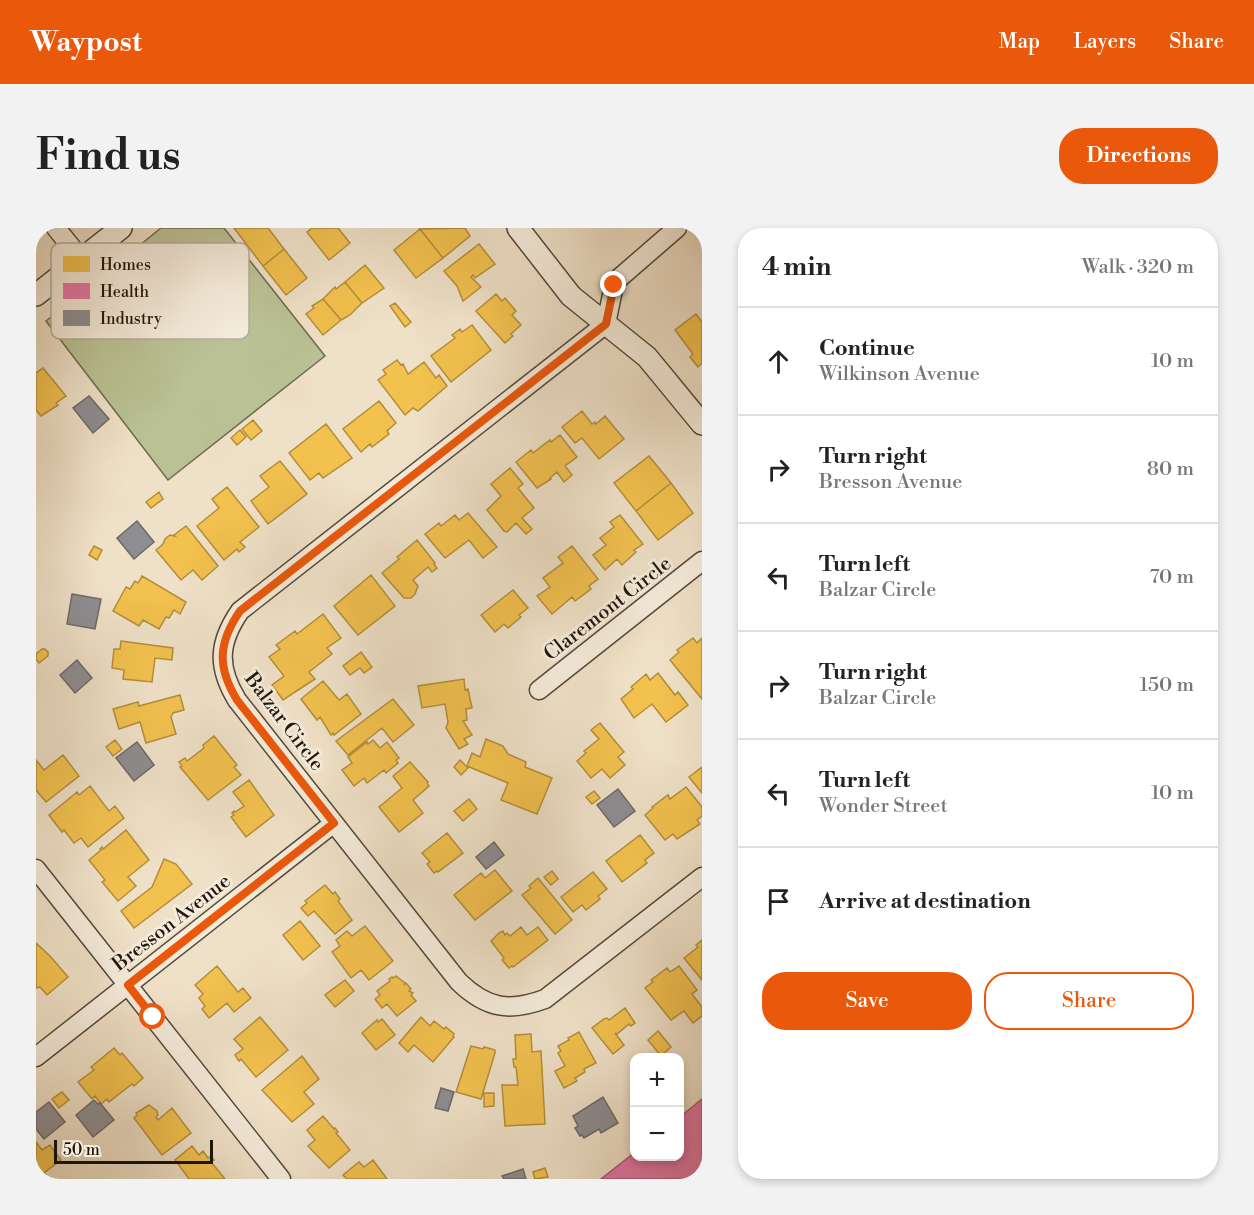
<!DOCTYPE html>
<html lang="en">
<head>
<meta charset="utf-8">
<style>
  :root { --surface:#fff; --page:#f2f2f2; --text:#222; --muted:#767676; --line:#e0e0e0; --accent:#ea580c }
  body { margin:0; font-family:"Libre Bodoni",serif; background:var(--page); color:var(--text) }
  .controls { position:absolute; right:18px; bottom:18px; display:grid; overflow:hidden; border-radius:12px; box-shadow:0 3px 9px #0003 }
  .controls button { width:54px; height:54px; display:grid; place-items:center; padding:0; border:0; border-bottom:2px solid var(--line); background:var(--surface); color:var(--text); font:30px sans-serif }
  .scale { position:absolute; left:18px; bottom:15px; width:159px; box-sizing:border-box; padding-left:6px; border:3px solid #1f160c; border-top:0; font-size:16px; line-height:21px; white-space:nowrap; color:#1f160c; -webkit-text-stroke:4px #f5ecdb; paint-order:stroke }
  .stop { position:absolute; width:18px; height:18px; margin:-14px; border:4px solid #ea580c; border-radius:50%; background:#fff }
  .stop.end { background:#ea580c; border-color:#fff; box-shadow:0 2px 6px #0008 }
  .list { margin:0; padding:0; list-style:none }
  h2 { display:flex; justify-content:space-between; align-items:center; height:78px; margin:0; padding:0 24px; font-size:26px }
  h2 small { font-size:20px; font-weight:400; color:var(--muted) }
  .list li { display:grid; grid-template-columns:39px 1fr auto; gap:18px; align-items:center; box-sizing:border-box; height:108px; padding:0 24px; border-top:2px solid var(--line) }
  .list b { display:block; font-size:22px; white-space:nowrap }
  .list p { margin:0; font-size:20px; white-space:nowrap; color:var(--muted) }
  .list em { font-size:20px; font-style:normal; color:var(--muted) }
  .actions { display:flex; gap:12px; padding:18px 24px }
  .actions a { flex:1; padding:14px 0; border:2px solid var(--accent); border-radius:24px; text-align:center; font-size:21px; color:var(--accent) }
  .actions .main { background:var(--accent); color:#fff }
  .icon { flex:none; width:33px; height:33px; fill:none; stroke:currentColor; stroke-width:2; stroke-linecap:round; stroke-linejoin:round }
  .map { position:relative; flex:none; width:666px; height:951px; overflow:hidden; border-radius:24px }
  header { display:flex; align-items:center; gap:36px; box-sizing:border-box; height:84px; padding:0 30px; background:var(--accent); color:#fff }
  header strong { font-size:28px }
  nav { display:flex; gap:33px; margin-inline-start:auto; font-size:21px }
  .intro { display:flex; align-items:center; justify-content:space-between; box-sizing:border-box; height:144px; padding:0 36px }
  h1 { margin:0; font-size:42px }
  .button { padding:15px 27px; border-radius:24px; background:var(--accent); color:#fff; font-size:21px; font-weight:700 }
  main { display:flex; gap:36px; padding:0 36px }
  aside { flex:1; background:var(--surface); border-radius:24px; box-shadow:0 3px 9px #0003 }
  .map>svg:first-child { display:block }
</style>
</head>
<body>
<header>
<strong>Waypost</strong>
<nav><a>Map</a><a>Layers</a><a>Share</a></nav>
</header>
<div class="intro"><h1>Find us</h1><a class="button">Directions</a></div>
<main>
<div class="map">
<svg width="666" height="951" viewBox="0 0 666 951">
  <rect width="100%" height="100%" fill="#efe1c8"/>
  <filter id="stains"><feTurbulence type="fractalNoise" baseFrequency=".00333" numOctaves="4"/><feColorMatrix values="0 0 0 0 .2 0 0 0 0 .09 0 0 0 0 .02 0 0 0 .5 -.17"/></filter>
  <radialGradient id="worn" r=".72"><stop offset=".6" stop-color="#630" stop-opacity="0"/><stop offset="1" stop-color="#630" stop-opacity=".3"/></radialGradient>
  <path fill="#bac295" stroke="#6c6c50" stroke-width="1.5" d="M 125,0 L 188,0 L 289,128 L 132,252 L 10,93 Z"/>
  <path fill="#f2c14e" stroke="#b38e3a" stroke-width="1.5" d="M 198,0 L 232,0 L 248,21 L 227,38 Z
    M 276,0 L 302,0 L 314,15 L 293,32 L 271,4 Z
    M 429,0 L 434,8 L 407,30 L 384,1 Z
    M 384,1 L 407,30 L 380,50 L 358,22 Z
    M 443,16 L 459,36 L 439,50 L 437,47 L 435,49 L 445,59 L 427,73 L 421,58 L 408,43 Z
    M 248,21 L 271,50 L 250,67 L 227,38 Z
    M 329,37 L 348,60 L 326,75 L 309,54 Z
    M 309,54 L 326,75 L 314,87 L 305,92 L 287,71 L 299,59 L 300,61 Z
    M 460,66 L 466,73 L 469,70 L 480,83 L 476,87 L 485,97 L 475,106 L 477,108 L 469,115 L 440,83 Z
    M 287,71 L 305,92 L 287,107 L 270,86 L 278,80 L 276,78 Z
    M 359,75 L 375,94 L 369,99 L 354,78 Z
    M 660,86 L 666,94 L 666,135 L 662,139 L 654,129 L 657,126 L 639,102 Z
    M 436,97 L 455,122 L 415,154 L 395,128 L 419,110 L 416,107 L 424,101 L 426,104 Z
    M 361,132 L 365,137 L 367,136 L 372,146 L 388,134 L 400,150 L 403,147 L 411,158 L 382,183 L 377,180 L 369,187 L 342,152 L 350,146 L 347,142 Z
    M 7,140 L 30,168 L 20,175 L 22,177 L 5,188 L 0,182 L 0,145 Z
    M 343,173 L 360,195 L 351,203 L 353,206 L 336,219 L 334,216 L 325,224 L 307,201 Z
    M 546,183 L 556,196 L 559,194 L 560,196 L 569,188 L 588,211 L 563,231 L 546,210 L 539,215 L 526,199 Z
    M 217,192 L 226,203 L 215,212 L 206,201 Z
    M 290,196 L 316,230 L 287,250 L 283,245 L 274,252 L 253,225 Z
    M 204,202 L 210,209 L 201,217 L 195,210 Z
    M 524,207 L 541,229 L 529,238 L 536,247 L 528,254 L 521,244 L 514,250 L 515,251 L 501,260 L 480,234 L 495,222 L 497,225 L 514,212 L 515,214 Z
    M 613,228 L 635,255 L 600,283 L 578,255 Z
    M 244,233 L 271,266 L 232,296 L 215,273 L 233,259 L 224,248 Z
    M 474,240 L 487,256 L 482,260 L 498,280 L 486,290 L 496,301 L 490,306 L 480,295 L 471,304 L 468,303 L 451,282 L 465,268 L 455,256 Z
    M 635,255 L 657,285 L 622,312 L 600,283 Z
    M 191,259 L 223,299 L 204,314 L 209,319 L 203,324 L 201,321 L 188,332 L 161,298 L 183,280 L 176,271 Z
    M 123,264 L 127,271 L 115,280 L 110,274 Z
    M 432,285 L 461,319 L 447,330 L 433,312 L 409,330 L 389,306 L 403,295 L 405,298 L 419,287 L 423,292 Z
    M 584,287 L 607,316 L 598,322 L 600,324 L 586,337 L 581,331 L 569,342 L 557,327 L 570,317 L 564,310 L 578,299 L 574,294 Z
    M 150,298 L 182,338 L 166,352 L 157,342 L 145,352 L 120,322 L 127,316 L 129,311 L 134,307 L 139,308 L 138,307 Z
    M 381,312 L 399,335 L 398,336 L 401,340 L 396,344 L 392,339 L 377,352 L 382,358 L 379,366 L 375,370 L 368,370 L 346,345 L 363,331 L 361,329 Z
    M 58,318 L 66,322 L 61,332 L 53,327 Z
    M 536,318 L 562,351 L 553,358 L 555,361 L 539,373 L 536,369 L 516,386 L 501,368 L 514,359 L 507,350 L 527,335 L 522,329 Z
    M 335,347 L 359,378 L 322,407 L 298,378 Z
    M 106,348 L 150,374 L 144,386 L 138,382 L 133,390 L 130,389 L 123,401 L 107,392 L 103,398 L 77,383 L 90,359 L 94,361 L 99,353 L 102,355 Z
    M 477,362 L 492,380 L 483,387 L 485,389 L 472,400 L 468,396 L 459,404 L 445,387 Z
    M 287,386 L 305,410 L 291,420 L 296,426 L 273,444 L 279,451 L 247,472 L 236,457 L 248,448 L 233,429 L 244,421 L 240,417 L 259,403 L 261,406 Z
    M 657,410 L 661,415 L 666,410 L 666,471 L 634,432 L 643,424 L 641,422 Z
    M 85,413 L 137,420 L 136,432 L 119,430 L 116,454 L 87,451 L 88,442 L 76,440 L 78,421 L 84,421 Z
    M 6,421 L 9,421 L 12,424 L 12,428 L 3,435 L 0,431 L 0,426 Z
    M 325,424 L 336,439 L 328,445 L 324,440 L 314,447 L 307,438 Z
    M 622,445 L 639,467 L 642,464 L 652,477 L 630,494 L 616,476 L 598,490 L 585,471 L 597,461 L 595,459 L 610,446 L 614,452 Z
    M 428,451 L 429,462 L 432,461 L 436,480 L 430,481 L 431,492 L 427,493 L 436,507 L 428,511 L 432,516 L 423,521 L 410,500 L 412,494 L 409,476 L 386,480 L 382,458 Z
    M 287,453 L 303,472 L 311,466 L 325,486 L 298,507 L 297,505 L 295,507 L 284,489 L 281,492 L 265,471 Z
    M 144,467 L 148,482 L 137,485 L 135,489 L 140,506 L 110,515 L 104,494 L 83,501 L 77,481 L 102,474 L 103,478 Z
    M 357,471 L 378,497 L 357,514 L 346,500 L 312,527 L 300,513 Z
    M 564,495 L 588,524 L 582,529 L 589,537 L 574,550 L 566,541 L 555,550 L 541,533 L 550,525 L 548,523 L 563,511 L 555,502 Z
    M 178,508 L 201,537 L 198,539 L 205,547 L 172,572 L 144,539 L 146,538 L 143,534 L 149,530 L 151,533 L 168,520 L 167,517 Z
    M 450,511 L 467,518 L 472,526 L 490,534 L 489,539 L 516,550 L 501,586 L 465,572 L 472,555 L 431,538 L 436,525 L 444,529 Z
    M 79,512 L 86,521 L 77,528 L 70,519 Z
    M 337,512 L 344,520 L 351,514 L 363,530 L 360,532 L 362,535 L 350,545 L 348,542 L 331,555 L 328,550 L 318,558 L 306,542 L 316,535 L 312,529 L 331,514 L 332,516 Z
    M 27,527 L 43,548 L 10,574 L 0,562 L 0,532 L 8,542 Z
    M 424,532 L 432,540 L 425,547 L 418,539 Z
    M 374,534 L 392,554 L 391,555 L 393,558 L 377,572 L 387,585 L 363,604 L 343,579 L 366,560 L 357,548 Z
    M 666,539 L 666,565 L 653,549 Z
    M 213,552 L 238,587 L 210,609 L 195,589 L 198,587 L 196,585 L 198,583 L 199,584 L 208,578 L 197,564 Z
    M 54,558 L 73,583 L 79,578 L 88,590 L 52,619 L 45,610 L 38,615 L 28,602 L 26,604 L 13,587 L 41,564 L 43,567 Z
    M 650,559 L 666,579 L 666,588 L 661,592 L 664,596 L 641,611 L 637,606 L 629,612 L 609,587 L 617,580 L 616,579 L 632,567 L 634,571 Z
    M 558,563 L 564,570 L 556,576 L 550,569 Z
    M 433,571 L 441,581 L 427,593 L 418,583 Z
    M 90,602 L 113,632 L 92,649 L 100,658 L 82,673 L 66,654 L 69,652 L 53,632 L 65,622 L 64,621 L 66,619 L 67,621 Z
    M 411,605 L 427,625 L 402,644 L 401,643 L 398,645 L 391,636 L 394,634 L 386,625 Z
    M 604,607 L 618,625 L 609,632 L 611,635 L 586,654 L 570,633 Z
    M 128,631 L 140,636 L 156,656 L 98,700 L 85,683 L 116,659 Z
    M 459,642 L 476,663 L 439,692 L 418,667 L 445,645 L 449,650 Z
    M 516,643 L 522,651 L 515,657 L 508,649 Z
    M 557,644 L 571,661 L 562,668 L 564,671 L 550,682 L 546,677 L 537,684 L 525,669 Z
    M 502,650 L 536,692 L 519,706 L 486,667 L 495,660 L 493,658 Z
    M 289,657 L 297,666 L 299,664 L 304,671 L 302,673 L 316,692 L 299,706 L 278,683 L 272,688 L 265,680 L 271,675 L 269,673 Z
    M 264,693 L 284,718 L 267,732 L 247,707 Z
    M 329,698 L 357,733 L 333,752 L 325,742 L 315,750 L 296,724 L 304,718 L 300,712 L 311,703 L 316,708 Z
    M 485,699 L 491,707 L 502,699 L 512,712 L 477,739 L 476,738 L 473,740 L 466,732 L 468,730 L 455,713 L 463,705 L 467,703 L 469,707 L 471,705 L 474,708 Z
    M 666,712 L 666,752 L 648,730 L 662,719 L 660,717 Z
    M 0,715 L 14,728 L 32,749 L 11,767 L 4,759 L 0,760 Z
    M 181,738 L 202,764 L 207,760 L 215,770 L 198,784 L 191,775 L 173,790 L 166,781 L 169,778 L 163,770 L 167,766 L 159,757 Z
    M 643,738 L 661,762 L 656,766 L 666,779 L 666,788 L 657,795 L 648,783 L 635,792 L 609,760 L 617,754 L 615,752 L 631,740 L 634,744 Z
    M 360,748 L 369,755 L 368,757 L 370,755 L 375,761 L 373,763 L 377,765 L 375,767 L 380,773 L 361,788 L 351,776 L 346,780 L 339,771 L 344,767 L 341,763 L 354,753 L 353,751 L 356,749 L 357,750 Z
    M 309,752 L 318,763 L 299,779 L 289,767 Z
    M 589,780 L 599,795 L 595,798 L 593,796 L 581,806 L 579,805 L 588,817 L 577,826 L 556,800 L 568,791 L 571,790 L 573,792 Z
    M 224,789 L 252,822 L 220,849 L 205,831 L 203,833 L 199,827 L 207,821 L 198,811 Z
    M 385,789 L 394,798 L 398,793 L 408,801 L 410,799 L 418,806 L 417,808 L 418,809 L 397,834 L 378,817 L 372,824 L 363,815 Z
    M 346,791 L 359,807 L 340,822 L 326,805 L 341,792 L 342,794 Z
    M 622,803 L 635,819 L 625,828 L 612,812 Z
    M 543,804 L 560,835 L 548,841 L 549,844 L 539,850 L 541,853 L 528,860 L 519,843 L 529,838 L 522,825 L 525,823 L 522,818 L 533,812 L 532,810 Z
    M 495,806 L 496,824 L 505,823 L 509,896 L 469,898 L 466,857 L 482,857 L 480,839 L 478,839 L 477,831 L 480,831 L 479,807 Z
    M 435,818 L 447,821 L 448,819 L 459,822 L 459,825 L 445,871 L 420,864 Z
    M 78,820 L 84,827 L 86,825 L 107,850 L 98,858 L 96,856 L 73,874 L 71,871 L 65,876 L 59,868 L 56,871 L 42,854 L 58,842 L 55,839 Z
    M 266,828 L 283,851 L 268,864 L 278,876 L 256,894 L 226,862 Z
    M 26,864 L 33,872 L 23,880 L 16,871 Z
    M 448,865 L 458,865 L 458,878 L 448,879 Z
    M 113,877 L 121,883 L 122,887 L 120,889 L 122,892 L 136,880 L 155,905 L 126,927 L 98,890 L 101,887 L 100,885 Z
    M 287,888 L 298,901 L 299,900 L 302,904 L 300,905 L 314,922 L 293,940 L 272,918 L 279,912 L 271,902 Z
    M 0,914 L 6,922 L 14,917 L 25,932 L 8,945 L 10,947 L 6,950 L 5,948 L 0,951 Z
    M 156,918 L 163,927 L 167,923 L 172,930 L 175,928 L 178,932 L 175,934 L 189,951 L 153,951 L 139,932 Z
    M 337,932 L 351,951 L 311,951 L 307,947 L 323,934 L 328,939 Z
    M 509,940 L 512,949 L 499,951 L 497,944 Z"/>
  <path fill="#e377a8" stroke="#a85a79" stroke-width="1.5" d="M 666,871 L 666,951 L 565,951 L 598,925 L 598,928 L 644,928 L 644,889 Z"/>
  <path fill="#8d8d92" stroke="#6c696a" stroke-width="1.5" d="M 53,168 L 73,191 L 57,205 L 37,180 Z
    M 101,293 L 118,314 L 98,331 L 81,310 Z
    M 36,366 L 65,371 L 59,401 L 31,396 Z
    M 41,432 L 56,450 L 39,465 L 24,447 Z
    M 101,514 L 118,537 L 98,553 L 80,530 Z
    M 582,561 L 599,583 L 578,599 L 561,577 Z
    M 458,614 L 468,627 L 450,641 L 440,629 Z
    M 405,860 L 418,864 L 412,883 L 399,880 Z
    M 567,869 L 582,895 L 565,905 L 563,901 L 548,910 L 546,907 L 544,908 L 539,900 L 542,898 L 537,888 Z
    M 58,872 L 62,876 L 64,875 L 78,892 L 57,909 L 40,887 Z
    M 13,874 L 29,894 L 8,911 L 0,901 L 0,884 Z
    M 487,941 L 490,951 L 468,951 L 466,948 Z"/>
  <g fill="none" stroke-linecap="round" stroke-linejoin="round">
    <g stroke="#53493b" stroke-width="21">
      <path id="minor" d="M 20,0 L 45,31
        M 641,0 L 581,52 L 578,57 L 570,96 L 204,383 C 182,415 181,439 201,472 L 423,754 C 451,781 474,784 509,771 L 666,649
        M 503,462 L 666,333
        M 0,641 L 245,951
        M 0,829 L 298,595"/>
    </g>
    <g stroke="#53493b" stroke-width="24">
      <path id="tertiary" d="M 482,0 L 535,68 L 611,129 L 666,196
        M 0,67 L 85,0"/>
    </g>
    <use href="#minor" stroke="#f5ecdb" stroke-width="18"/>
    <use href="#tertiary" stroke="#f5ecdb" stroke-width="21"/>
  </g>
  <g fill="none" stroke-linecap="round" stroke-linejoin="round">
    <path stroke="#ea580c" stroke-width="8" d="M 117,789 L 92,757 L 298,595 L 201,472 C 181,439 182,415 204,383 L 570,96 L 578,57"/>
  </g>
  <g text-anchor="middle" stroke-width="6" stroke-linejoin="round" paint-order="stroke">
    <g font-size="20" fill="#1f160c" stroke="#f5ecdb">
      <text transform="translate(571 380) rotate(-38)" y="7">Claremont Circle</text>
      <text transform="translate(249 493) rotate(53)" y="7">Balzar Circle</text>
      <text transform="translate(135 694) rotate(-38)" y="7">Bresson Avenue</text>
    </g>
  </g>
  <rect x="15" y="15" width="198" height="96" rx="9" fill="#f5ecdb" stroke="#b5ac9d" stroke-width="1.5"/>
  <rect x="27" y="28" width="27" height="16" fill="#f2c14e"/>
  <rect x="27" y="55" width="27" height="16" fill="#e377a8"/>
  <rect x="27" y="82" width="27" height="16" fill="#8d8d92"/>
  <g font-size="16" fill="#1f160c">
    <text x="64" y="42">Homes</text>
    <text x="64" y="69">Health</text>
    <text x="64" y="96">Industry</text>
  </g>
  <rect width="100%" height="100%" filter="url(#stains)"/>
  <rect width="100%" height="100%" fill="url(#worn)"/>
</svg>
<div class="controls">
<button>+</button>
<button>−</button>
</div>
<div class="scale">50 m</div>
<div class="stop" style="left:117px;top:789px"></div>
<div class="stop end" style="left:578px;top:57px"></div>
</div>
<aside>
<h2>4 min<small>Walk · 320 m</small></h2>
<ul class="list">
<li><svg class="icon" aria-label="ahead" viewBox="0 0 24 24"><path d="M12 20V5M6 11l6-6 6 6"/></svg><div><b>Continue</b><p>Wilkinson Avenue</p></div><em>10 m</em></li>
<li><svg class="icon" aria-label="right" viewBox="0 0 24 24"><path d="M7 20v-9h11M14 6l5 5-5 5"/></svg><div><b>Turn right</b><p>Bresson Avenue</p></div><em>80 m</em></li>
<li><svg class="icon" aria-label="left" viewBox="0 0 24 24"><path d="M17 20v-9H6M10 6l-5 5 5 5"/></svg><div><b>Turn left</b><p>Balzar Circle</p></div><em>70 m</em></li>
<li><svg class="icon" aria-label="right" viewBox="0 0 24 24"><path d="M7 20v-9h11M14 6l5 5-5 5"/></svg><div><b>Turn right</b><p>Balzar Circle</p></div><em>150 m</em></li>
<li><svg class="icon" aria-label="left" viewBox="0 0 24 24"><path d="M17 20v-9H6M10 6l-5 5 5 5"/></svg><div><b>Turn left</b><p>Wonder Street</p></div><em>10 m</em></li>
<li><svg class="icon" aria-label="arrive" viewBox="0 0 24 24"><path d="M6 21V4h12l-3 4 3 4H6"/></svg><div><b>Arrive at destination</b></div></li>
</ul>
<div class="actions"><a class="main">Save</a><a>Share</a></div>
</aside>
</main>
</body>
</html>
